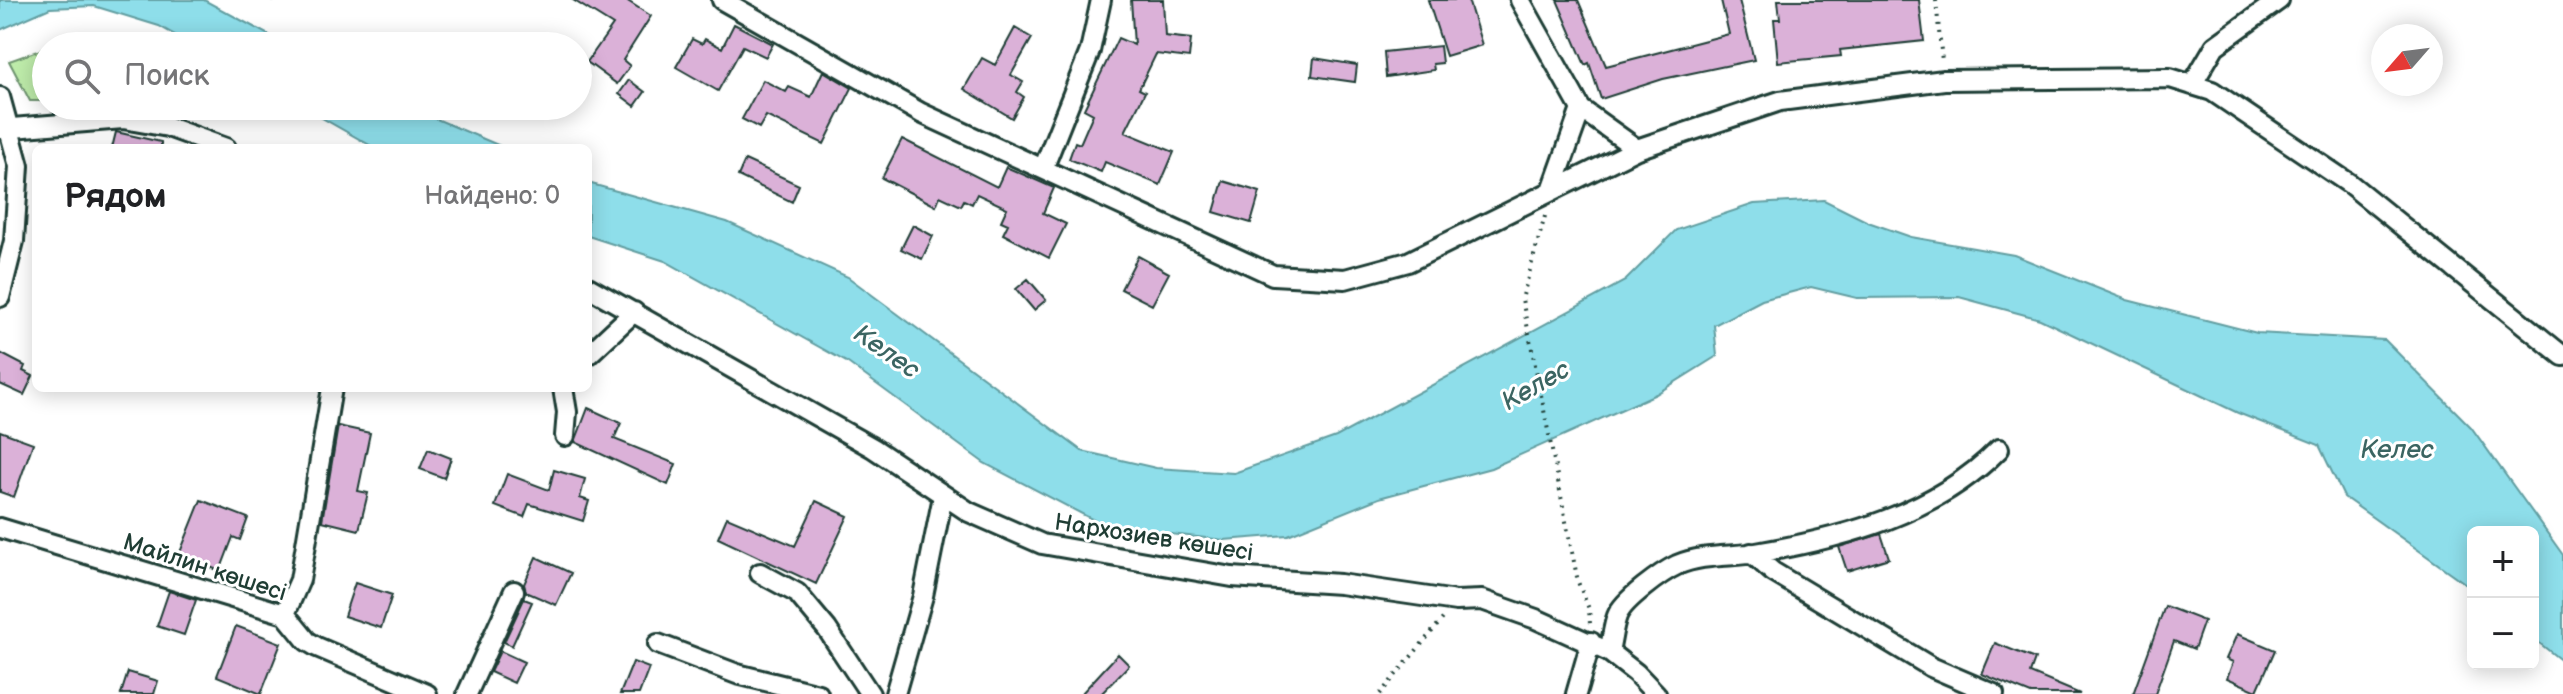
<!DOCTYPE html>
<html lang="ru">
<head>
<meta charset="utf-8">
<style>
  :root { --surface:#fff; --page:#f2f2f2; --text:#202124; --muted:#757577; --line:#e0e0e0 }
  body { margin:0; font-family:"Balsamiq Sans",sans-serif; background:var(--page); color:var(--text) }
  .controls { position:absolute; right:24px; bottom:24px; display:grid; overflow:hidden; border-radius:12px; box-shadow:0 4px 20px #0003 }
  .controls button { width:72px; height:72px; display:grid; place-items:center; padding:0; border:0; border-bottom:2px solid var(--line); background:var(--surface); color:var(--text); font:40px sans-serif }
  .compass { position:absolute; left:2371px; top:24px; width:72px; height:72px; border-radius:50%; background:var(--surface); box-shadow:0 4px 20px #0003; rotate:242deg }
  .list { margin:0; padding:0; list-style:none }
  h2 { display:flex; justify-content:space-between; align-items:center; height:104px; margin:0; padding:0 32px; font-size:34px }
  h2 small { font-size:26px; font-weight:400; color:var(--muted) }
  .icon { flex:none; width:44px; height:44px; fill:none; stroke:currentColor; stroke-width:2; stroke-linecap:round; stroke-linejoin:round }
  .map { position:relative; flex:none; width:2563px; height:694px; overflow:hidden }
  .search { position:absolute; background:var(--surface); box-shadow:0 4px 20px #0003; left:32px; top:32px; width:560px; height:88px; display:flex; align-items:center; gap:20px; box-sizing:border-box; padding:0 28px; border-radius:44px; color:var(--muted); font-size:30px }
  .panel { position:absolute; background:var(--surface); box-shadow:0 4px 20px #0003; left:32px; top:144px; width:560px; height:248px; border-radius:12px }
  .map>svg:first-child { display:block }
</style>
</head>
<body>
<div class="map">
<svg width="2563" height="694" viewBox="0 0 2563 694">
  <rect width="100%" height="100%" fill="#fff"/>
  <filter id="ink" filterUnits="userSpaceOnUse"><feTurbulence type="fractalNoise" baseFrequency=".0125" numOctaves="2"/><feDisplacementMap in="SourceGraphic" scale="16" xChannelSelector="R" yChannelSelector="G"/><feConvolveMatrix kernelMatrix="1 2 1 2 8 2 1 2 1" color-interpolation-filters="sRGB"/></filter>
  <g filter="url(#ink)">
    <path fill="#beecaa" stroke="#6e946f" stroke-width="2" d="M 46,48 L 46,101 L 30,101 L 9,61 Z"/>
    <path fill="#8edeea" stroke="#629ea1" stroke-width="2" d="M 0,0 L 204,0 L 289,46 L 194,46 L 159,26 L 94,6 L 50,8 L 0,30 Z
      M 301,106 L 406,106 L 505,148 L 375,148 Z
      M 588,183 L 727,222 L 848,277 L 1082,451 L 1156,468 L 1234,473 L 1336,437 L 1625,281 L 1676,230 L 1754,204 L 1824,200 L 1868,222 L 1911,237 L 2014,255 L 2127,300 L 2257,333 L 2385,340 L 2471,427 L 2563,555 L 2563,662 L 2533,638 L 2533,532 L 2473,532 L 2473,589 L 2344,497 L 2319,445 L 2238,413 L 2040,319 L 1959,297 L 1857,298 L 1811,287 L 1762,300 L 1714,325 L 1717,356 L 1656,394 L 1491,468 L 1379,498 L 1288,535 L 1224,540 L 1107,527 L 984,463 L 848,363 L 665,261 L 588,236 Z"/>
    <path fill="#dbb1d8" stroke="#1f3d34" stroke-width="2" d="M 573,0 L 626,0 L 651,16 L 623,60 L 630,66 L 617,84 L 587,62 L 613,25 Z
      M 1131,0 L 1163,0 L 1165,36 L 1191,39 L 1189,58 L 1156,54 L 1139,89 L 1145,92 L 1125,132 L 1174,152 L 1160,185 L 1105,162 L 1101,172 L 1069,159 L 1075,142 L 1080,144 L 1093,114 L 1084,109 L 1118,38 L 1134,45 Z
      M 1428,0 L 1468,0 L 1482,45 L 1446,56 Z
      M 1557,0 L 1578,0 L 1606,66 L 1729,34 L 1721,0 L 1739,0 L 1754,60 L 1663,79 L 1601,99 L 1589,63 L 1585,65 Z
      M 1778,0 L 1919,0 L 1924,41 L 1840,50 L 1841,56 L 1778,62 L 1774,19 L 1780,19 Z
      M 734,24 L 773,44 L 766,57 L 743,46 L 718,91 L 676,67 L 692,39 L 702,44 L 705,39 L 722,48 Z
      M 1015,28 L 1032,38 L 1011,75 L 1023,82 L 1017,92 L 1024,97 L 1012,118 L 964,89 L 982,58 L 995,65 Z
      M 1440,46 L 1442,63 L 1433,64 L 1434,70 L 1386,77 L 1384,52 Z
      M 1314,58 L 1357,65 L 1355,82 L 1312,76 Z
      M 823,71 L 852,88 L 824,144 L 766,116 L 759,128 L 742,119 L 763,80 L 786,92 L 789,87 L 811,97 Z
      M 629,80 L 645,92 L 635,106 L 619,94 Z
      M 116,132 L 161,142 L 161,148 L 112,148 Z
      M 902,139 L 997,187 L 1006,167 L 1054,188 L 1043,213 L 1066,224 L 1049,258 L 1003,234 L 1008,224 L 1001,221 L 1007,208 L 977,194 L 972,204 L 964,200 L 961,206 L 940,196 L 936,206 L 882,178 Z
      M 745,160 L 799,185 L 792,202 L 738,176 Z
      M 1223,181 L 1260,192 L 1251,223 L 1214,212 Z
      M 913,225 L 933,236 L 922,259 L 901,249 Z
      M 1138,256 L 1169,273 L 1152,305 L 1121,289 Z
      M 1028,279 L 1046,300 L 1034,310 L 1016,289 Z
      M 0,353 L 25,366 L 23,371 L 33,376 L 24,395 L 0,384 Z
      M 588,408 L 621,423 L 614,439 L 676,464 L 668,485 L 575,442 Z
      M 338,426 L 370,433 L 358,491 L 368,493 L 359,530 L 322,521 Z
      M 0,431 L 33,443 L 14,497 L 0,492 Z
      M 428,449 L 451,458 L 444,478 L 420,469 Z
      M 554,470 L 585,479 L 580,498 L 589,501 L 583,521 L 529,504 L 524,517 L 495,506 L 507,474 L 549,490 Z
      M 201,500 L 248,518 L 240,540 L 233,537 L 220,571 L 179,555 Z
      M 816,501 L 848,516 L 816,584 L 718,538 L 727,517 L 795,546 Z
      M 1881,534 L 1889,558 L 1847,571 L 1839,547 Z
      M 536,557 L 571,573 L 556,605 L 526,592 L 524,584 Z
      M 355,583 L 392,595 L 381,628 L 344,616 Z
      M 169,591 L 196,600 L 184,635 L 157,626 Z
      M 524,599 L 532,602 L 512,646 L 504,642 Z
      M 2165,606 L 2204,621 L 2194,649 L 2174,641 L 2155,694 L 2133,694 Z
      M 236,626 L 281,643 L 261,694 L 217,676 Z
      M 2237,634 L 2275,650 L 2257,691 L 2227,678 L 2233,662 L 2226,659 Z
      M 1995,643 L 2035,659 L 2030,673 L 2080,694 L 2031,694 L 1982,674 Z
      M 500,651 L 524,662 L 514,683 L 490,672 Z
      M 1118,654 L 1129,665 L 1101,694 L 1081,694 Z
      M 633,662 L 649,668 L 639,694 L 620,694 Z
      M 128,672 L 158,681 L 154,694 L 121,694 Z"/>
    <g fill="none" stroke-linecap="round" stroke-linejoin="round">
      <g stroke="#1f3d34" stroke-width="24">
        <path id="street" d="M 722,0 L 921,113 L 1273,275 L 1345,279 L 1408,262 L 1637,149 L 1780,101 L 1944,80 L 2170,78 L 2212,91 L 2350,184 L 2563,356
          M 1520,0 L 1581,109 L 1637,149
          M 2192,85 L 2215,46 L 2279,0
          M 0,97 L 19,166 L 14,241 L 0,297
          M 0,129 L 123,119 L 168,127 L 226,148
          M 1043,169 L 1090,51 L 1101,0
          M 1552,190 L 1581,109
          M 588,287 L 873,448 L 969,512 L 1042,544 L 1232,577 L 1340,584 L 1456,601 L 1482,600 L 1536,619 L 1609,652 L 1636,673 L 1656,694
          M 588,355 L 634,312
          M 563,388 L 567,412 L 565,436
          M 0,528 L 285,614 L 307,641 L 317,647 L 427,694
          M 1751,553 L 1773,572 L 1931,667 L 1994,694
          M 760,573 L 797,593 L 827,629 L 870,694
          M 285,614 L 300,580 L 332,388
          M 658,644 L 737,674 L 818,694
          M 1609,652 C 1612,640 1613,627 1617,616 C 1623,600 1662,572 1677,565 C 1702,554 1730,557 1756,553 C 1844,538 1935,514 1999,449
          M 467,694 L 514,591
          M 895,694 L 923,596 L 943,496
          M 1576,694 L 1591,642"/>
      </g>
      <path stroke="#1f3d34" stroke-width="4" stroke-dasharray="2 6" stroke-linecap="butt" d="M 271,0 L 277,1
        M 1936,0 L 1942,61
        M 1545,216 L 1522,299 L 1578,582 L 1589,609 L 1590,624
        M 1380,694 L 1445,616"/>
      <use href="#street" stroke="#fff" stroke-width="18"/>
    </g>
  </g>
  <g text-anchor="middle" stroke-width="6" stroke-linejoin="round" paint-order="stroke">
    <g font-size="24" fill="#1f3d34" stroke="#fff">
      <text transform="translate(1154 537) rotate(9)" y="8">Нархозиев көшесі</text>
      <text transform="translate(205 567) rotate(18)" y="8">Майлин көшесі</text>
    </g>
    <g font-size="26" font-style="italic" fill="#3b6562" stroke="#fff">
      <text transform="translate(887 351) rotate(35)" y="9">Келес</text>
      <text transform="translate(1535 385) rotate(-30)" y="9">Келес</text>
      <text x="2397" y="458">Келес</text>
    </g>
  </g>
</svg>
<div class="controls">
<button>+</button>
<button>−</button>
</div>
<svg class="compass" viewBox="-18 -18 36 36"><path d="M0-13l5 13h-10z" fill="#e53935"/><path d="M0 13l5-13h-10z" fill="#757577"/></svg>
<div class="search"><svg class="icon" aria-label="search" viewBox="0 0 24 24"><circle cx="10" cy="10" r="6"/><path d="M15 15l6 6"/></svg>Поиск</div>
<section class="panel">
<h2>Рядом<small>Найдено: 0</small></h2>
<ul class="list">
</ul>
</section>
</div>
</body>
</html>
